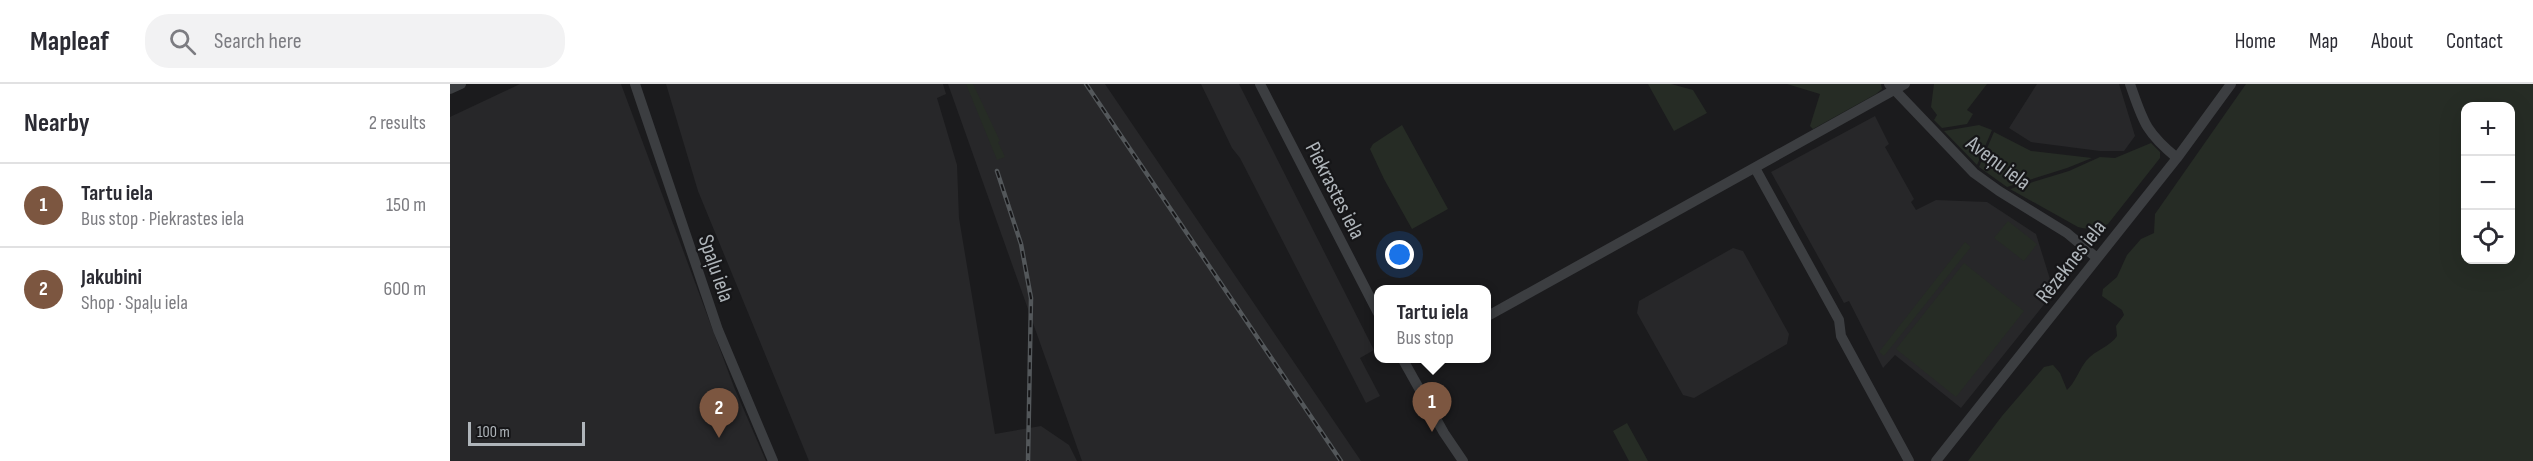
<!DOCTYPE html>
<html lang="en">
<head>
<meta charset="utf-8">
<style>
  :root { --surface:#fff; --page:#f2f2f3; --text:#2b2b33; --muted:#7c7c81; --line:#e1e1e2; --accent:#7c5640 }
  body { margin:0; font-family:"Sofia Sans Condensed",sans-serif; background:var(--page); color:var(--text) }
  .controls { position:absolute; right:18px; top:18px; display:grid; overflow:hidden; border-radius:12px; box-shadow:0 6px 24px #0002 }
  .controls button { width:54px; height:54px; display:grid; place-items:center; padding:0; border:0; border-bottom:2px solid var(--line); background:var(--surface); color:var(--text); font:30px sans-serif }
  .scale { position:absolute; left:18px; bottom:15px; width:117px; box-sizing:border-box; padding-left:6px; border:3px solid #afb5ba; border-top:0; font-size:16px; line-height:21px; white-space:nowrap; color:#afb5ba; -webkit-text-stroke:4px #161618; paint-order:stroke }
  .you { position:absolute; left:950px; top:171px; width:21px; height:21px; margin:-15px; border:4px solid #fff; border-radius:50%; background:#1a73e8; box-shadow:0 0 0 9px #1a73e833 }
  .badge { display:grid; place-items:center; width:39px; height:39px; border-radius:50%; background:var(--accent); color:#fff; font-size:20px; font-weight:700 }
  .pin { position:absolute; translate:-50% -50px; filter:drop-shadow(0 2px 3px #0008) }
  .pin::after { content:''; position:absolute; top:32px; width:21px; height:18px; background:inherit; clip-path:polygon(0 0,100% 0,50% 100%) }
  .popup { position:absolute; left:924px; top:201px; width:117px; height:78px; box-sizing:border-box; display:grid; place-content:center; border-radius:12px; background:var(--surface); filter:drop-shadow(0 2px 4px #0005); font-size:20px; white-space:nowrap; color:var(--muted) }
  .popup b { font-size:22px; color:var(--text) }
  .popup::after { content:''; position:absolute; left:50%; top:100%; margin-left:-12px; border:12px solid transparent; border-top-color:var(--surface) }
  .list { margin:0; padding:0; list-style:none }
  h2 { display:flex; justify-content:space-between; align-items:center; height:78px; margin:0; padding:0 24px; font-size:26px }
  h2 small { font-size:20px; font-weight:400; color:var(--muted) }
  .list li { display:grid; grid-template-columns:39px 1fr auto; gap:18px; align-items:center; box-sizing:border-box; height:84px; padding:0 24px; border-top:2px solid var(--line) }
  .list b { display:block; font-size:22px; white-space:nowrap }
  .list p { margin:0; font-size:20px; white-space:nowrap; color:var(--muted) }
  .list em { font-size:20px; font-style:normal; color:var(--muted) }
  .icon { flex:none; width:33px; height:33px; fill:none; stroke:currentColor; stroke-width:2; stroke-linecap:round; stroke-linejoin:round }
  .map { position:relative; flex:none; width:2083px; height:377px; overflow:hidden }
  header { display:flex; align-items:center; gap:36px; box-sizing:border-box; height:84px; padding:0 30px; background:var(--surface); border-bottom:2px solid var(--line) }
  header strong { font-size:28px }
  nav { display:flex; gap:33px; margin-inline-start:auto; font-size:21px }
  .search { width:420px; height:54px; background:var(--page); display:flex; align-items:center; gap:15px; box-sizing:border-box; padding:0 21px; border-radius:24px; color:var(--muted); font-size:22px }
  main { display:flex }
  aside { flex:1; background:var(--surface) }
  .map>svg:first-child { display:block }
</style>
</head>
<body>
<header>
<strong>Mapleaf</strong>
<div class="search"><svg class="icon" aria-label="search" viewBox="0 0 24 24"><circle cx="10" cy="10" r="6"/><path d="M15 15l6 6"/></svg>Search here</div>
<nav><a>Home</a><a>Map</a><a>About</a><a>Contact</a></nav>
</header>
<main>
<aside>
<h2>Nearby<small>2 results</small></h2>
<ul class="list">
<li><span class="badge">1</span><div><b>Tartu iela</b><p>Bus stop · Piekrastes iela</p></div><em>150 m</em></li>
<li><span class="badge">2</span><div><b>Jakubini</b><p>Shop · Spaļu iela</p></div><em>600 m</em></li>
</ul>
</aside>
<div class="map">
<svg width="2083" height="377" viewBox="0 0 2083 377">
  <rect width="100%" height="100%" fill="#1b1b1d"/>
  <path fill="#272729" d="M 70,0 L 171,0 L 284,303 L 316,377 L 0,377 L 0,33 Z
    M 216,0 L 493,0 L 496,10 L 487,14 L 507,81 L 509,134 L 545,350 L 591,342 L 619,361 L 627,377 L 359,377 L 248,107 Z
    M 498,0 L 655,0 L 911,377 L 632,377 Z
    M 751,0 L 789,0 L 924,266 L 910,274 L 930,312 L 916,319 L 790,74 L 782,64 Z
    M 1587,0 L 1669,0 L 1685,52 L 1674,67 L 1650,67 L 1581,58 L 1559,44 Z
    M 1425,32 L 1439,60 L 1435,63 L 1464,115 L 1461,118 L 1466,126 L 1486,116 L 1537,118 L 1586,150 L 1604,208 L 1511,324 L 1445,271 L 1433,284 L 1399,217 L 1394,219 L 1321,88 Z
    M 1283,164 L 1293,167 L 1339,250 L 1337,260 L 1244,314 L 1233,311 L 1187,229 L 1189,217 Z"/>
  <path fill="#262c25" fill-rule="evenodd" d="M 516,0 L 523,0 L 550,57 L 548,58 L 555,73 L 547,76 Z
    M 1198,0 L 1221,0 L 1243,6 L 1257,29 L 1224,47 Z
    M 1337,0 L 1431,0 L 1432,5 L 1426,10 L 1363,45 L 1360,42 L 1370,10 Z
    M 1484,0 L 1537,0 L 1517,26 L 1523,30 L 1517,40 L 1492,44 L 1484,36 L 1487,31 L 1481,23 Z
    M 1796,0 L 2083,0 L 2083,377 L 1518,377 L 1552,332 L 1594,283 L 1603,281 L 1610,289 L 1617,306 C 1625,299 1629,286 1636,277 C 1645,266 1661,262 1667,252 L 1666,242 L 1674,231 L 1672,226 L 1652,212 L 1653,205 L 1667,193 L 1677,171 L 1691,155 L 1704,149 L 1705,130 ZM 2016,22 L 2060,22 L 2060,176 L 2016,176 Z
    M 952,41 L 998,125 L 962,145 L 934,95 L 920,65 L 923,60 Z
    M 1529,41 L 1542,46 L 1527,81 L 1494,47 Z
    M 1544,48 L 1581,67 L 1642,74 L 1617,84 L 1557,103 L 1529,83 Z
    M 1701,59 L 1710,68 L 1710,74 L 1658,140 C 1648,145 1639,146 1628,143 L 1560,105 L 1619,87 L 1650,73 L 1665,74 Z
    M 1558,137 L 1587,160 L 1574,177 L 1544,154 Z
    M 1515,158 L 1521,163 L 1434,272 L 1429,268 Z
    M 1514,179 L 1574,227 L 1506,313 L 1446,265 Z
    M 1177,339 L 1198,377 L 1179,377 L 1163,347 Z"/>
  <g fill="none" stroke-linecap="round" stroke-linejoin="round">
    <path stroke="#3c3e41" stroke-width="10" d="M 185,0 L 268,246 L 323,377
      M 810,0 L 928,229
      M 1439,0 L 1524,89 L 1549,107 L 1617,149 L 1647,174
      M 1680,0 C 1693,37 1695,48 1727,74
      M 0,5 L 11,0
      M 1305,84 L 1389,236 L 1391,252 L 1459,377
      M 1036,233 L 1455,0
      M 952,274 L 994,349 L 1013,377
      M 1486,377 L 1727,74 L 1781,0"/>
    <g stroke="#53575a" stroke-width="4.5">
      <path id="rail" d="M 636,0 L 891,377
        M 547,87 L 571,160 L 581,214 L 578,377"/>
    </g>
    <use href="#rail" stroke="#161618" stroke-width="2" stroke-dasharray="7" stroke-linecap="butt"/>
  </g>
  <g text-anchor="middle" stroke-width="4.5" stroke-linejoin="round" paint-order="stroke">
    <g font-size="22" fill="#afb5ba" stroke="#161618">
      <text transform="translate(1549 78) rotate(37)" y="8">Aveņu iela</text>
      <text transform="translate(886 106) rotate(63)" y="8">Piekrastes iela</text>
      <text transform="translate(1620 177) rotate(-52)" y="8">Rēzeknes iela</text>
      <text transform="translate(267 184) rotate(71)" y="8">Spaļu iela</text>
    </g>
  </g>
</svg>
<div class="controls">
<button>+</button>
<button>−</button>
<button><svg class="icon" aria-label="locate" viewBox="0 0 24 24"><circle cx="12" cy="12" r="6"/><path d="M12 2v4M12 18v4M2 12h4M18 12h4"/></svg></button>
</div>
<div class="scale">100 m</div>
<div class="you"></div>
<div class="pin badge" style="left:982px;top:348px">1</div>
<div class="popup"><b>Tartu iela</b>Bus stop</div>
<div class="pin badge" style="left:269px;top:354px">2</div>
</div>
</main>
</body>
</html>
